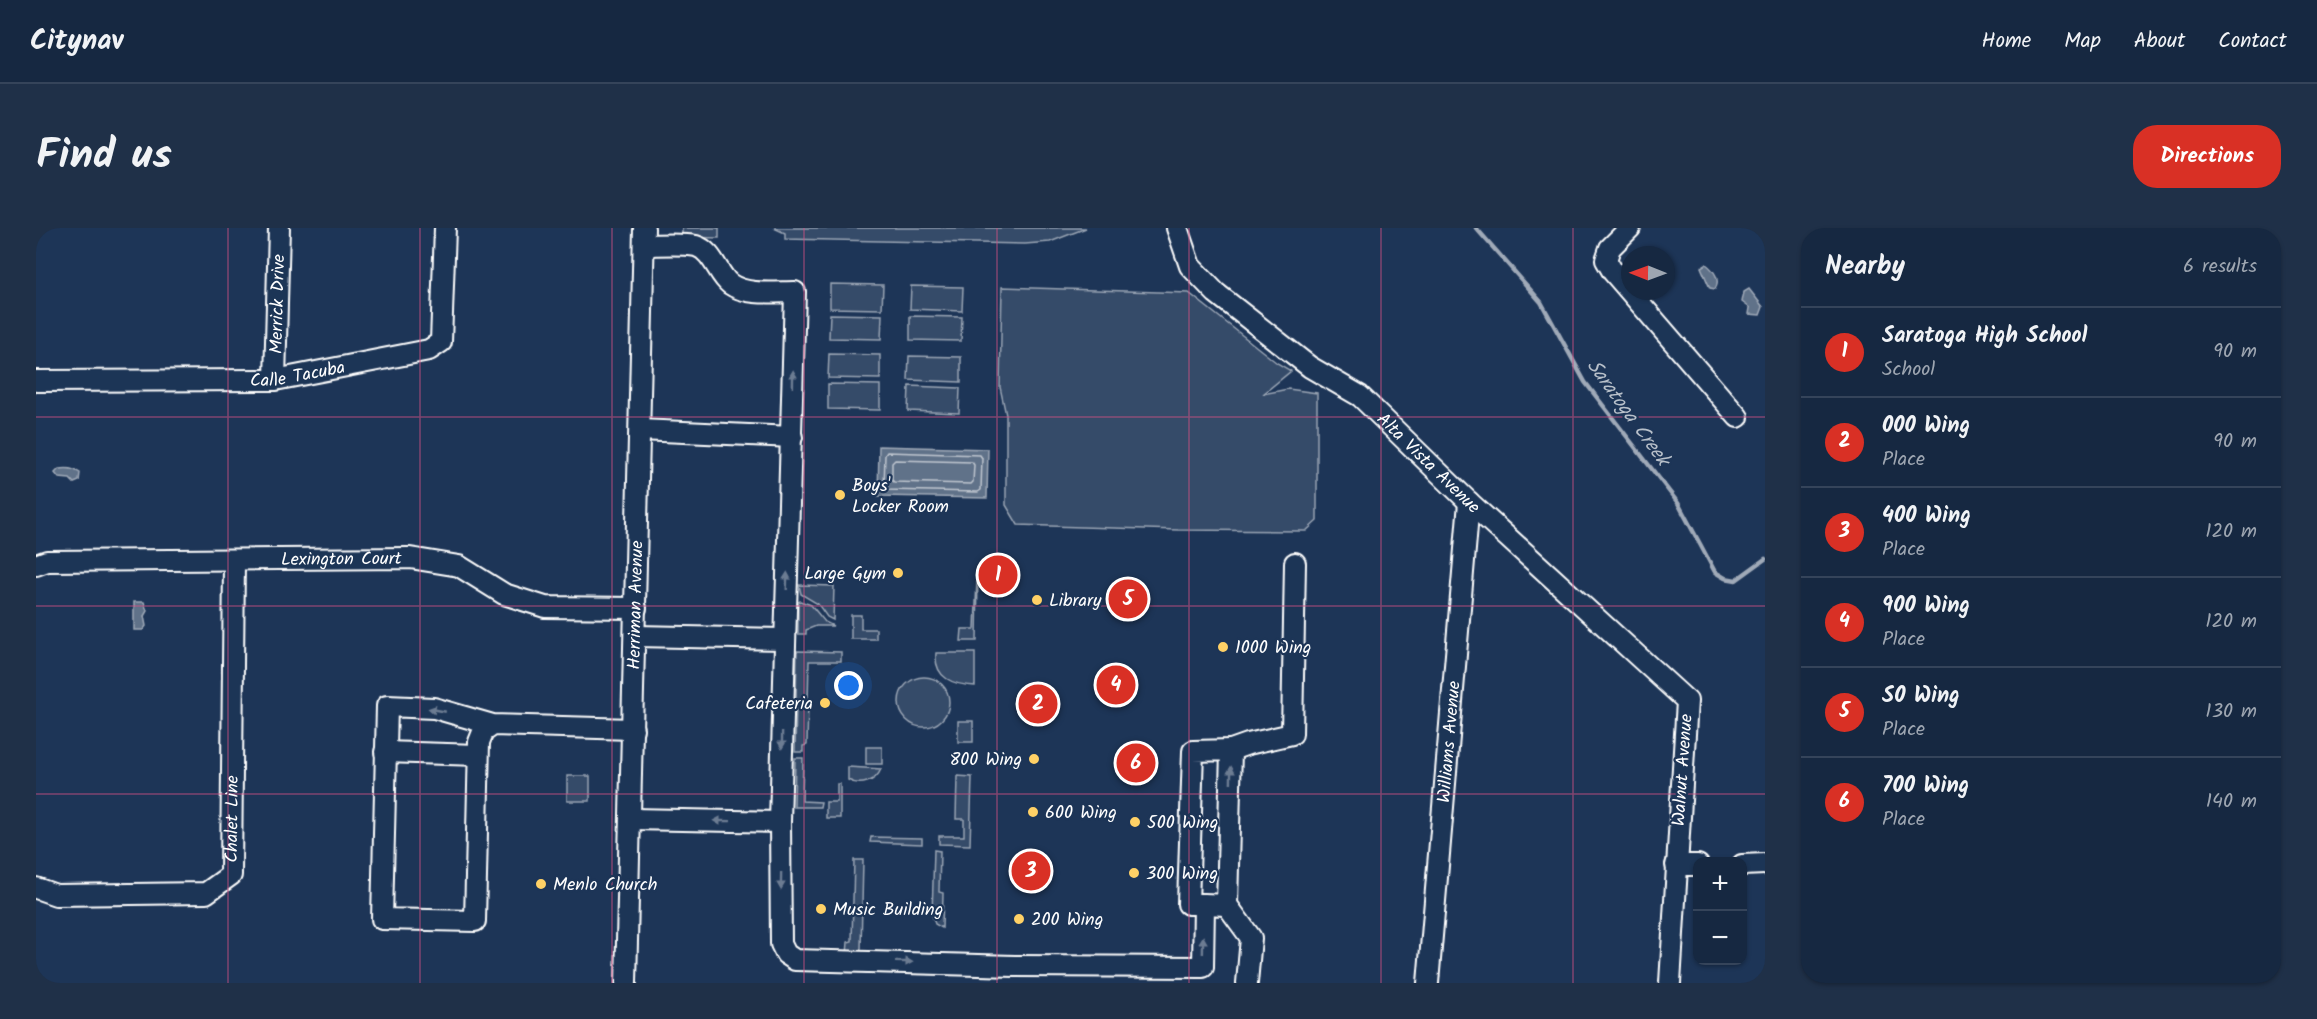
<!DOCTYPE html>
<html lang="en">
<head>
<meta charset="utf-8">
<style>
  :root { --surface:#162841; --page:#1f3048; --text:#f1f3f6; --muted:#9ea6b1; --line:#35445a; --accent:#d93025 }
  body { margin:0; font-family:Kalam,sans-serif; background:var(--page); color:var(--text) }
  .controls { position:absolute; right:18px; bottom:18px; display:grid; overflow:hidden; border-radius:12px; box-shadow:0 2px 4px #0004 }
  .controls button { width:54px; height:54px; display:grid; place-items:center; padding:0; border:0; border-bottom:2px solid var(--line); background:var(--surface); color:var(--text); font:30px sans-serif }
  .compass { position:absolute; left:1585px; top:18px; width:54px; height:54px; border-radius:50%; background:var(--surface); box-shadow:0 2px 4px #0004; rotate:271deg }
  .you { position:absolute; left:813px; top:458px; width:21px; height:21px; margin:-15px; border:4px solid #fff; border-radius:50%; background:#1a73e8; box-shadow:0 0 0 9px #1a73e833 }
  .badge { display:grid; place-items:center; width:39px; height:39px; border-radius:50%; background:var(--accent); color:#fff; font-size:20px; font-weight:700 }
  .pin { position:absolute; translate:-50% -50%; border:3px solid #fff; box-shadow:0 2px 6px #0006 }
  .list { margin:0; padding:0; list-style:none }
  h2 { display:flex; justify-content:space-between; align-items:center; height:78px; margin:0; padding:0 24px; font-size:26px }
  h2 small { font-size:20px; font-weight:400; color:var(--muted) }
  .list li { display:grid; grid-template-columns:39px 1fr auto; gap:18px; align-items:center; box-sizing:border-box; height:90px; padding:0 24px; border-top:2px solid var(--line) }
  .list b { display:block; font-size:22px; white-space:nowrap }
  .list p { margin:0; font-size:20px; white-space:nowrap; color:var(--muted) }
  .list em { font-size:20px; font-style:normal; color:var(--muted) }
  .map { position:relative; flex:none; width:1729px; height:755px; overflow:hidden; border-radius:24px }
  header { display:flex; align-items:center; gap:36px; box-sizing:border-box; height:84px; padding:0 30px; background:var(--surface); border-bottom:2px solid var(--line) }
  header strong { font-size:28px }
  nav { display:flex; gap:33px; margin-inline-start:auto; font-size:21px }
  .intro { display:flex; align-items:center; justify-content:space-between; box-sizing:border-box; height:144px; padding:0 36px }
  h1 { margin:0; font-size:42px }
  .button { padding:15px 27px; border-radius:24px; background:var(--accent); color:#fff; font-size:21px; font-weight:700 }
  main { display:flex; gap:36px; padding:0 36px }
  aside { flex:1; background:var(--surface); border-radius:24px; box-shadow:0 2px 4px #0004 }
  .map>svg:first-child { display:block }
</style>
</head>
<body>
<header>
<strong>Citynav</strong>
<nav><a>Home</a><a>Map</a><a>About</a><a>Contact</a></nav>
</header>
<div class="intro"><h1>Find us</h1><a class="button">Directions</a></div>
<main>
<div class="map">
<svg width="1729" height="755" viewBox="0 0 1729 755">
  <rect width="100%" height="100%" fill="#1d3557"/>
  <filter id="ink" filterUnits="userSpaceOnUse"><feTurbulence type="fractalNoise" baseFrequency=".0167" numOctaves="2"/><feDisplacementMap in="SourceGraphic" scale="12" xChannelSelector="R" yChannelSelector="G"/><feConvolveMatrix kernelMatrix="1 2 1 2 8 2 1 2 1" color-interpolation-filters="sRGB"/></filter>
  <g filter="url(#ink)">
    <path fill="#364b69" stroke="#9aa5b4" stroke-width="1.5" d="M 646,0 L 683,0 L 683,10 L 646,9 Z
      M 738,0 L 1050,0 L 1014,14 L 989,16 L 749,11 L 749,5 Z
      M 794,56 L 847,57 L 846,81 L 794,80 Z
      M 875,58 L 927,59 L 926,83 L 874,81 Z
      M 966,59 L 1153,65 L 1241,135 L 1255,143 L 1227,166 L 1252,161 L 1281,165 L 1281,293 L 1270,303 L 1142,302 L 982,297 L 970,277 L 970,187 L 964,159 Z
      M 794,86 L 846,87 L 845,111 L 793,110 Z
      M 874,88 L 926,89 L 925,113 L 874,112 Z
      M 793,126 L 844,127 L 844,151 L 792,150 Z
      M 873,128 L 925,129 L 925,154 L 872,152 Z
      M 792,156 L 844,157 L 844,182 L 792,181 Z
      M 873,158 L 924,160 L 923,185 L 872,183 Z
      M 941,349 L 942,349 L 941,413 L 925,413 L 926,401 L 939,401 Z
      M 763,357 L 798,358 L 797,392 L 791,389 L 782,376 L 765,366 Z
      M 764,373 L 775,377 L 789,394 L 797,398 L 780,398 L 770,402 L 770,406 L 762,406 L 762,374 Z
      M 815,387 L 825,387 L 825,401 L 840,401 L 840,411 L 815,411 Z
      M 761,423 L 805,424 L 805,433 L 773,433 L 771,517 L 767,518 L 767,524 L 759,524 Z
      M 900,425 L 939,425 L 939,458 C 917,457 898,450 900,425 Z
      M863 474a25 25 0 1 1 50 0a25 25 0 1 1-50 0Z
      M 922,493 L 937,493 L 937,514 L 922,514 Z
      M 830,519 L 846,519 L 846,536 L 830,536 Z
      M 759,530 L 767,530 L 766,573 L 785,574 L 784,579 L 758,579 Z
      M 812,539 L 845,541 C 840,554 824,559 812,552 Z
      M 531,548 L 554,548 L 554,573 L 531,573 Z
      M 921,548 L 936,549 L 934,617 L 903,616 L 903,608 L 928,608 L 928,591 L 920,591 Z
      M 801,556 L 804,556 L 804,590 L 790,590 L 790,574 L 801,574 Z
      M 835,609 L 886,610 L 886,616 L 834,614 Z
      M 898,622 L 904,623 L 903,664 L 907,665 L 906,700 L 899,696 L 896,687 Z
      M 818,632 L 827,632 L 825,721 L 815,727 L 811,727 L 812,714 L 816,713 Z"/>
    <path fill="#617289" stroke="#a0aab8" stroke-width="1.5" d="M 1670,36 C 1678,42 1685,52 1679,61 L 1674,60 L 1665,39 Z
      M 1713,61 L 1727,79 L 1724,87 L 1713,86 L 1714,80 L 1706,74 L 1708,64 Z
      M 843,218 L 952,221 L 951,270 L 842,268 Z
      M 23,241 C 31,240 37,240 44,245 L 43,253 L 38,255 L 34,251 L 23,250 L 19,245 Z
      M 98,374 L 108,374 L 111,383 L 108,388 L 110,398 L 107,402 L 98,402 Z"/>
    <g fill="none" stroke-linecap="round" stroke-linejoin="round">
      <path stroke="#c0c7d0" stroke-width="1.5" d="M 851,224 L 944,227 L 946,230 L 945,262 L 942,264 L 850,262 L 848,259 L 849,227 Z
        M 859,232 L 936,234 L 938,237 L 937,254 L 935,256 L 858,254 L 856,252 L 856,235 Z"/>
      <path stroke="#a0aab8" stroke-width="4.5" d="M 1440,0 L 1505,74 L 1549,154 L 1642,275 L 1679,344 L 1689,350 L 1700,352 L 1729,331"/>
      <g stroke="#fff" stroke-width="24">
        <g id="minor">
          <path id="s1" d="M 1141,0 L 1154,38 L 1180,65 L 1274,139 L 1324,168 L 1433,274 L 1651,473 L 1634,755"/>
          <path d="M 1594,0 L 1574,20 L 1570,32 L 1577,44 L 1702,189"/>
          <path d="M 608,17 C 622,17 646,15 660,18 C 677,23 682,47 694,56 C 711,68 739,64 759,64 L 744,594 L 745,716 L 750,726 L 759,732 L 979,738 L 1167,739 L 1168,676 L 1191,677 L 1195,522 L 1157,523 L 1152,676 L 1168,676"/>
          <path id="s2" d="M 239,152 L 243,0"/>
          <path id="s3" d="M 0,153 L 239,152 L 393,122 L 405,114 L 409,0"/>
          <path d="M 604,202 L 756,209"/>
          <path id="s4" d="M 0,337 L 11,333 L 374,330 L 423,338 L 468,366 L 509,379 L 600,380"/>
          <path d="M 600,408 L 749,411"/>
          <path d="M 457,497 L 447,504 L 443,514 L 439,693 L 346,691 L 351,478 L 398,480 L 457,497 L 597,501"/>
          <path d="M 1195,522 L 1212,516 L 1256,506 L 1259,335"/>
          <path d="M 349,524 L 442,527"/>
          <path d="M 595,591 L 744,594"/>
          <path d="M 1640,637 L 1662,637"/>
          <path d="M 1706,637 L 1729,636"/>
          <path id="s5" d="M 0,660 L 20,667 L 170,665 L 195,647 L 198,333"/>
          <path d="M 1191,677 L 1215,710 L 1211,755"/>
          <path id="s6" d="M 590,755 L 608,0"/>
          <path id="s7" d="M 1392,755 L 1433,274"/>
        </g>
      </g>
      <use href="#minor" stroke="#1d3557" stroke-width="20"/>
    </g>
    <defs><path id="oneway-solid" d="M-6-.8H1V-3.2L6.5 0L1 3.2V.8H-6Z" transform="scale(1.5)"/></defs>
    <g fill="#6c7c92">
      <use href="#oneway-solid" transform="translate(757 151) rotate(-89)"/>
      <use href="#oneway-solid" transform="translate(751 353) rotate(-88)"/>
      <use href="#oneway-solid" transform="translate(401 482) rotate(-169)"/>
      <use href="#oneway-solid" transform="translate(746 512) rotate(91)"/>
      <use href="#oneway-solid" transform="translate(1195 547) rotate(-89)"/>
      <use href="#oneway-solid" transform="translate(686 593) rotate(-179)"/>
      <use href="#oneway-solid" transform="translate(745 653) rotate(91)"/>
      <use href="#oneway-solid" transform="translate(1167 717) rotate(-89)"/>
      <use href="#oneway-solid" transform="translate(868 734) rotate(1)"/>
    </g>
  </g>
  <path fill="none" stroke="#d15284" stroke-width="1.5" stroke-opacity="0.55" d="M 192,0 L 192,755M 384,0 L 384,755M 576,0 L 576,755M 768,0 L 768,755M 961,0 L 961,755M 1153,0 L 1153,755M 1345,0 L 1345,755M 1537,0 L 1537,755M 0,189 L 1729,189M 0,378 L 1729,378M 0,566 L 1729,566"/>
  <g fill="#ffd166" stroke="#1d3557" stroke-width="2">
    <circle cx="804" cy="267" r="6"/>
    <circle cx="862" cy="345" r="6"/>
    <circle cx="1001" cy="372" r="6"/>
    <circle cx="1187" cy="419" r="6"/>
    <circle cx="789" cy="475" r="6"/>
    <circle cx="998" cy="531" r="6"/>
    <circle cx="997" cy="584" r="6"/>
    <circle cx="1099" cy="594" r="6"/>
    <circle cx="1098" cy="645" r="6"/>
    <circle cx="505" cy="656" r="6"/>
    <circle cx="785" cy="681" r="6"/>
    <circle cx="983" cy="691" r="6"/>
  </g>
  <g text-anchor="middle" stroke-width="4.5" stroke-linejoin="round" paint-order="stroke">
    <g font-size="18" fill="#fff" stroke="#1d3557">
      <text dy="6" stroke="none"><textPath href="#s2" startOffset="76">Merrick Drive</textPath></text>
      <text dy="6" stroke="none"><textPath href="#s3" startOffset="262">Calle Tacuba</textPath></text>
      <text dy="6" stroke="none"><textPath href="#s1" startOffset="351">Alta Vista Avenue</textPath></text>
      <text dy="6" stroke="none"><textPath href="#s4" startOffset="306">Lexington Court</textPath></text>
      <text dy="6" stroke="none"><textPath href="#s6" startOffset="378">Herriman Avenue</textPath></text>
      <text dy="6" stroke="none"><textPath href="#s7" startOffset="242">Williams Avenue</textPath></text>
      <text transform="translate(1646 542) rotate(-86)" y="6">Walnut Avenue</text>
      <text dy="6" stroke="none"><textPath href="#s5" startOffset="258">Chalet Line</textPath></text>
    </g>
    <g font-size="18" fill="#fff" stroke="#1d3557" text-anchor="start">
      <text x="816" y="263">Boys'<tspan x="816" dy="21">Locker Room</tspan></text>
      <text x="850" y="351" text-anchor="end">Large Gym</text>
      <text x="1013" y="378">Library</text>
      <text x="1199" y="425">1000 Wing</text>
      <text x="777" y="481" text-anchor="end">Cafeteria</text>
      <text x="986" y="537" text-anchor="end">800 Wing</text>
      <text x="1009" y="590">600 Wing</text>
      <text x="1111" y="600">500 Wing</text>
      <text x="1110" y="651">300 Wing</text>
      <text x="517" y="662">Menlo Church</text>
      <text x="797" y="687">Music Building</text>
      <text x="995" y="697">200 Wing</text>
    </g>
    <g font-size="20" font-style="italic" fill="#b8c0ca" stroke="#1d3557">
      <text transform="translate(1593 184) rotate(54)" y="7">Saratoga Creek</text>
    </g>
  </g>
</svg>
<div class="controls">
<button>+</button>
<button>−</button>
</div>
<svg class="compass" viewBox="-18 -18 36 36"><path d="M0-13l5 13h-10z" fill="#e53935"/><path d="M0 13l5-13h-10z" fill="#9ea6b1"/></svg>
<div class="you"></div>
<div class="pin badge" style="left:962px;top:347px">1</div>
<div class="pin badge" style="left:1002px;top:476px">2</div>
<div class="pin badge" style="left:995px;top:643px">3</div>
<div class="pin badge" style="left:1080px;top:457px">4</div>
<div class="pin badge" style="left:1092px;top:371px">5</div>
<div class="pin badge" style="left:1100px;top:535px">6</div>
</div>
<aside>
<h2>Nearby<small>6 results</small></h2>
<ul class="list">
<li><span class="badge">1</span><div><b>Saratoga High School</b><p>School</p></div><em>90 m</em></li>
<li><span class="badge">2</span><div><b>000 Wing</b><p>Place</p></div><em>90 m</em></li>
<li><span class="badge">3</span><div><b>400 Wing</b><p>Place</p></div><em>120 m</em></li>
<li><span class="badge">4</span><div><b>900 Wing</b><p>Place</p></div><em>120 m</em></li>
<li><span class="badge">5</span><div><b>S0 Wing</b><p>Place</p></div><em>130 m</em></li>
<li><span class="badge">6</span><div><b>700 Wing</b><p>Place</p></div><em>140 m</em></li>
</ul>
</aside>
</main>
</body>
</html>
